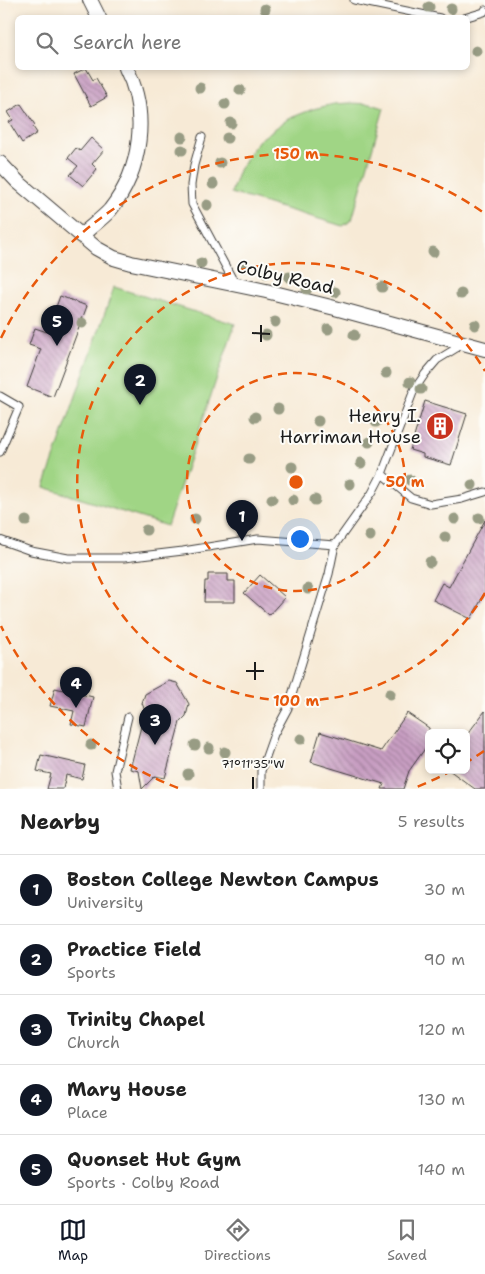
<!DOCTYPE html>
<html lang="en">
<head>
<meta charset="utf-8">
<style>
  :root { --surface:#fff; --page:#f6f6f6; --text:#222; --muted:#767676; --line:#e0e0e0; --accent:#111827 }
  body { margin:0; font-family:"Shantell Sans",sans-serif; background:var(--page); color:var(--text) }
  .controls { position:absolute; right:15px; bottom:15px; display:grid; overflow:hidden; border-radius:8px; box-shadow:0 2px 8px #0003 }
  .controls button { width:45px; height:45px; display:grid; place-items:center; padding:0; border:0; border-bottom:1px solid var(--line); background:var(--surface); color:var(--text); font:25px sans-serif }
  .you { position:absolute; left:299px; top:538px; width:18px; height:18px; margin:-12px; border:4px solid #fff; border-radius:50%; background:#1a73e8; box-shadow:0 0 0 8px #1a73e833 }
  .badge { display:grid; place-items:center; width:32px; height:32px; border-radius:50%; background:var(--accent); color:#fff; font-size:16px; font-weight:700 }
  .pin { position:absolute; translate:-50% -41px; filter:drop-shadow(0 1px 2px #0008) }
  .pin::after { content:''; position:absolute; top:26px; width:18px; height:15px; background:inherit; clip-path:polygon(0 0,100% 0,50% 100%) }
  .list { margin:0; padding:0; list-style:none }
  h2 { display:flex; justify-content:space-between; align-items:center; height:65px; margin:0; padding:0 20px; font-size:21px }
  h2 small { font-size:16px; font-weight:400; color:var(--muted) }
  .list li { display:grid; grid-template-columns:32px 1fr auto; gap:15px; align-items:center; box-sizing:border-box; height:70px; padding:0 20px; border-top:1px solid var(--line) }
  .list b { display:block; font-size:19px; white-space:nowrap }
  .list p { margin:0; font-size:16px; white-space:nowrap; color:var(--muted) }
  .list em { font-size:16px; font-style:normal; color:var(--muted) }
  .icon { flex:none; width:28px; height:28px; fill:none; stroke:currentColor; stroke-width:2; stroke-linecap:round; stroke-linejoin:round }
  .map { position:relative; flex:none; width:485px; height:789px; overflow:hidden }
  .search { position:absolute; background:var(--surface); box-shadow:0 2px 8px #0003; left:15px; right:15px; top:15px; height:55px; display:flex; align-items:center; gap:12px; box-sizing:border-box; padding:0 18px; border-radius:8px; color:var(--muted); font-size:19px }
  .sheet { height:415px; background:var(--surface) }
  nav { display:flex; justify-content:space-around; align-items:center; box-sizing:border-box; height:70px; border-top:1px solid var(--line); background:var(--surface); font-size:14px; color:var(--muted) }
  nav a { display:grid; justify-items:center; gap:2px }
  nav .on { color:var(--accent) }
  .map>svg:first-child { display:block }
</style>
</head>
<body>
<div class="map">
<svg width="485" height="789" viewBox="0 0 485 789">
  <defs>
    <pattern id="building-back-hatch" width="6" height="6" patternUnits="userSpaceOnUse" patternTransform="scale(1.25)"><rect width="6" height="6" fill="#c89ec2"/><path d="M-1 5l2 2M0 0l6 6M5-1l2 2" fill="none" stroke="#a2809d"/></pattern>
  </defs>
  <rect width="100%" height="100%" fill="#fdfcf7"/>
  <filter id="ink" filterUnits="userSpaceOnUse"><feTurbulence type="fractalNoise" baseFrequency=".02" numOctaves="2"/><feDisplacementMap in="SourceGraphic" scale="10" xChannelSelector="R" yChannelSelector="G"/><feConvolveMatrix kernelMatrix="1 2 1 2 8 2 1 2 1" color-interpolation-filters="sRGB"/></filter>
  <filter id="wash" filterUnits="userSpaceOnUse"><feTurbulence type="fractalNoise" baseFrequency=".0096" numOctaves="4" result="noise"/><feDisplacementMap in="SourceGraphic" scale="20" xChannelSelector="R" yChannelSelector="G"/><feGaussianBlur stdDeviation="1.12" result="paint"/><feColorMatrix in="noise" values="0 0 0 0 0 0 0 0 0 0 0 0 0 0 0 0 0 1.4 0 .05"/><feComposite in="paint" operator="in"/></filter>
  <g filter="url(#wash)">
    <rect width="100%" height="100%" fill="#f7ead6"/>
    <path fill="#a0d585" stroke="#5e7850" d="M 350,103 L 371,104 L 384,108 L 352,220 L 343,226 L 231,193 L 239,170 L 258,141 L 288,119 L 313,109 L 334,104 Z
      M 114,287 L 235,324 L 167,526 L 44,487 Z"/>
    <g id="blocks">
      <path fill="url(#building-back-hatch)" d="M 86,68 L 93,80 L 96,78 L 107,97 L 91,106 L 74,74 Z
        M 21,104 L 35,125 L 33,127 L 37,133 L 22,143 L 9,122 L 13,120 L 8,112 Z
        M 91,138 L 104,150 L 92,164 L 97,169 L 83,186 L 70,175 L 78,166 L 68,158 L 76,148 L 80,151 Z
        M 60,296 L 87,306 L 53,397 L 27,387 L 41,349 L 29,345 L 35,328 L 47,332 Z
        M 425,401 L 467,414 L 451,465 L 423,457 L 423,454 L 410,450 Z
        M 485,520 L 485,593 L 471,619 L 433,600 L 442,583 L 449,587 Z
        M 208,574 L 228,574 L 228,581 L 235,581 L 235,602 L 204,602 L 205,581 L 208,581 Z
        M 260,575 L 285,597 L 269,615 L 244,593 Z
        M 169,681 L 177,683 L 189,704 L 186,716 L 180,722 L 165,778 L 155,776 L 142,789 L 139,771 L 130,769 L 145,711 L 142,703 L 145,694 Z
        M 55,688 L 93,697 L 86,727 L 71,724 L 74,711 L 50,706 Z
        M 485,711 L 485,789 L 475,789 L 449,770 L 466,770 L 466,736 Z
        M 407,713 L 429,728 L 429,743 L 409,771 L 403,789 L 382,789 L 384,784 L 311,762 L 320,732 L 381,751 Z
        M 41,755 L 85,765 L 82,779 L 66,775 L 63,789 L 47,789 L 51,774 L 37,771 Z"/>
    </g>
  </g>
  <g filter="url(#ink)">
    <use href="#blocks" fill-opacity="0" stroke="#3d3b38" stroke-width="1"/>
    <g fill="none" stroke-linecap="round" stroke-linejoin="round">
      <g stroke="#3d3b38" stroke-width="9">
        <path id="lane" d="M 354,0 L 440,18
          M 464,18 L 484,12 L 485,10
          M 202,137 L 194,165 L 191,185 L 192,204 L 235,284
          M 0,396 L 19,407 L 0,452
          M 382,474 L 411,498 L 431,504 L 462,499 L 485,492
          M 0,540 L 31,551 L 68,558 L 124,558 L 183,551 L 258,539 L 335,545
          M 118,789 L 115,771 L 128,717
          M 261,789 L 261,771 L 274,734 L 288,708 L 329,574 L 335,545 L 372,493 L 382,474 L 414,390 L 425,374 L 437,360 L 463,344"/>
      </g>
      <g stroke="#3d3b38" stroke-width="16">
        <path id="street" d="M 90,0 L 99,18
          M 0,163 L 18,182 L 96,248 L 114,258 L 131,263 L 266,291 L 335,308 L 485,349
          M 81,236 C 90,227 102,219 110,210 C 142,170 149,112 126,68"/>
      </g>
      <use href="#lane" stroke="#fff" stroke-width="7"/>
      <use href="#street" stroke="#fff" stroke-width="14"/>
    </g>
    <g fill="#989c84">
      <circle cx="429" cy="7" r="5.5"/>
      <circle cx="265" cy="9" r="5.5"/>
      <circle cx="451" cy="9" r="5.5"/>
      <circle cx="476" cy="51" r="5.5"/>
      <circle cx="200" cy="88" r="5.5"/>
      <circle cx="240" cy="90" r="5.5"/>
      <circle cx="225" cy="104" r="5.5"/>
      <circle cx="231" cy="123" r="5.5"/>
      <circle cx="182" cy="137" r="5.5"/>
      <circle cx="227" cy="138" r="5.5"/>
      <circle cx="182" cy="150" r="5.5"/>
      <circle cx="220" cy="163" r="5.5"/>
      <circle cx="213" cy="184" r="5.5"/>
      <circle cx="207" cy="205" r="5.5"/>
      <circle cx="433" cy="252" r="5.5"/>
      <circle cx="201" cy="263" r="5.5"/>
      <circle cx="243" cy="267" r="5.5"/>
      <circle cx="266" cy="273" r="5.5"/>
      <circle cx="289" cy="277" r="5.5"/>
      <circle cx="382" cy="287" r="5.5"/>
      <circle cx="307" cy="289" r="5.5"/>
      <circle cx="335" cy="292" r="5.5"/>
      <circle cx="461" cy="294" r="5.5"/>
      <circle cx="275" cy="322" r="5.5"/>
      <circle cx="82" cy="323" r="5.5"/>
      <circle cx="475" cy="325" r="5.5"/>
      <circle cx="328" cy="329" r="5.5"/>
      <circle cx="266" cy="335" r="5.5"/>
      <circle cx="354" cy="335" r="5.5"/>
      <circle cx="386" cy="373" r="5.5"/>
      <circle cx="410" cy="382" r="5.5"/>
      <circle cx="421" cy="389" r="5.5"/>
      <circle cx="278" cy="409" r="5.5"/>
      <circle cx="255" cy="417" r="5.5"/>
      <circle cx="318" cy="421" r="5.5"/>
      <circle cx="376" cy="422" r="5.5"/>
      <circle cx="369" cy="442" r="5.5"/>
      <circle cx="249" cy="459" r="5.5"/>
      <circle cx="361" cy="463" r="5.5"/>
      <circle cx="292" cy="467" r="5.5"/>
      <circle cx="410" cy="480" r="5.5"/>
      <circle cx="350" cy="484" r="5.5"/>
      <circle cx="472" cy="485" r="5.5"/>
      <circle cx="272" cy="499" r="5.5"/>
      <circle cx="293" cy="500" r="5.5"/>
      <circle cx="315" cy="500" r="5.5"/>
      <circle cx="250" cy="511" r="5.5"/>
      <circle cx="479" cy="518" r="5.5"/>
      <circle cx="195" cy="519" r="5.5"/>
      <circle cx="455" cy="519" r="5.5"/>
      <circle cx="26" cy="521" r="5.5"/>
      <circle cx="146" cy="530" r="5.5"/>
      <circle cx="370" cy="536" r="5.5"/>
      <circle cx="445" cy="537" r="5.5"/>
      <circle cx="430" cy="562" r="5.5"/>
      <circle cx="308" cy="589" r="5.5"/>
      <circle cx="390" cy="694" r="5.5"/>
      <circle cx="301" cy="739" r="5.5"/>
      <circle cx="91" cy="745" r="5.5"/>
      <circle cx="195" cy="745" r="5.5"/>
      <circle cx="209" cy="748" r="5.5"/>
      <circle cx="225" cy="752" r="5.5"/>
      <circle cx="188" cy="774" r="5.5"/>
    </g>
  </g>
  <path fill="none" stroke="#1c1c1c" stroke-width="2" d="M 252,333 L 270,334M 261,342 L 261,325M 246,671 L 264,671M 255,680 L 255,662M 253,789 L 253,777"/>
  <g fill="none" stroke="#e8590c" stroke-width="2.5" stroke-dasharray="9 6">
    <circle cx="296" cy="482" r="109"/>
    <path d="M485 593A219 219 0 1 1 485 371"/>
    <path d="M484 751A328 328 0 0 1 467 762M453 770A328 328 0 0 1 414 788M178 788A328 328 0 0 1 1 626M1 338A328 328 0 0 1 484 213"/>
  </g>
  <defs>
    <g id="building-disc" transform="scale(1.4375)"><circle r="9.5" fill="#c8321e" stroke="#fdfcf7"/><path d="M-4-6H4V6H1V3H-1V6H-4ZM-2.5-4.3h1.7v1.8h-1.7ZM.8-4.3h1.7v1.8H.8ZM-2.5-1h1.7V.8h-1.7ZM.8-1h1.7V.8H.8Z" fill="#fff"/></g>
  </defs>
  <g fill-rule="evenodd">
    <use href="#building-disc" x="440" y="426"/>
  </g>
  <g text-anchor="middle" stroke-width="4" stroke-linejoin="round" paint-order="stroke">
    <g font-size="18" fill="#1c1c1c" stroke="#fdfcf7">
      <text transform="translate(285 277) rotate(13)" y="6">Colby Road</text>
    </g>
    <g font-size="18" fill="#1c1c1c" stroke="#fdfcf7" text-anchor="end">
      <text x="421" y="422">Henry I.<tspan x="421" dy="21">Harriman House</tspan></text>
    </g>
  </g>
  <g font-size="12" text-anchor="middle" fill="#1c1c1c" stroke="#fdfcf7" stroke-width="4" stroke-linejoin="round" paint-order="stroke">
    <text x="253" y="768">71°11'35"W</text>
  </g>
  <circle cx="296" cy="482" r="8" fill="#e8590c" stroke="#fdfcf7" stroke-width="2.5"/>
  <g font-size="15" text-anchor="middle" font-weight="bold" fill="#e8590c" stroke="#fdfcf7" stroke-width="4" stroke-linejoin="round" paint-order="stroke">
    <text x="296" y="159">150 m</text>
    <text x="405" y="487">50 m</text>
    <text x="296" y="706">100 m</text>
  </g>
</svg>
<div class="controls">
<button><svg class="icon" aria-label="locate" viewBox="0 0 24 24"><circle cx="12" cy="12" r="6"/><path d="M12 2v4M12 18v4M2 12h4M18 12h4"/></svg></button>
</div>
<div class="you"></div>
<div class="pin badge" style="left:242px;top:541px">1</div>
<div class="pin badge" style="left:140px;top:405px">2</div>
<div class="pin badge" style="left:155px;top:745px">3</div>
<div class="pin badge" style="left:76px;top:708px">4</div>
<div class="pin badge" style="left:57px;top:346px">5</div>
<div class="search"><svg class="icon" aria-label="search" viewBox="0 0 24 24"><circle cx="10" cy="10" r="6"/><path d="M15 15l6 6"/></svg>Search here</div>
</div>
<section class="sheet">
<h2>Nearby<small>5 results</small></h2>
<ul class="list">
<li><span class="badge">1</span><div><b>Boston College Newton Campus</b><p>University</p></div><em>30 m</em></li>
<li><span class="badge">2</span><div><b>Practice Field</b><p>Sports</p></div><em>90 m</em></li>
<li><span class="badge">3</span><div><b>Trinity Chapel</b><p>Church</p></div><em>120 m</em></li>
<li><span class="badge">4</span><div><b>Mary House</b><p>Place</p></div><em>130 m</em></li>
<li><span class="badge">5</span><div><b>Quonset Hut Gym</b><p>Sports · Colby Road</p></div><em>140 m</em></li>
</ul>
</section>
<nav>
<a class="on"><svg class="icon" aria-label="map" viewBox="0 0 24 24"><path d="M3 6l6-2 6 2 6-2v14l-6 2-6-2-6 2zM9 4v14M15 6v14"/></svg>Map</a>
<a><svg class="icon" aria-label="directions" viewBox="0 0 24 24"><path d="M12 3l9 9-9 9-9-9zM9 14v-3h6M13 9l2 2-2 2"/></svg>Directions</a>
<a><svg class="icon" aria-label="saved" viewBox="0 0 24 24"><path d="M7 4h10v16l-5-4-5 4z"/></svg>Saved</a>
</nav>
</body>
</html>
